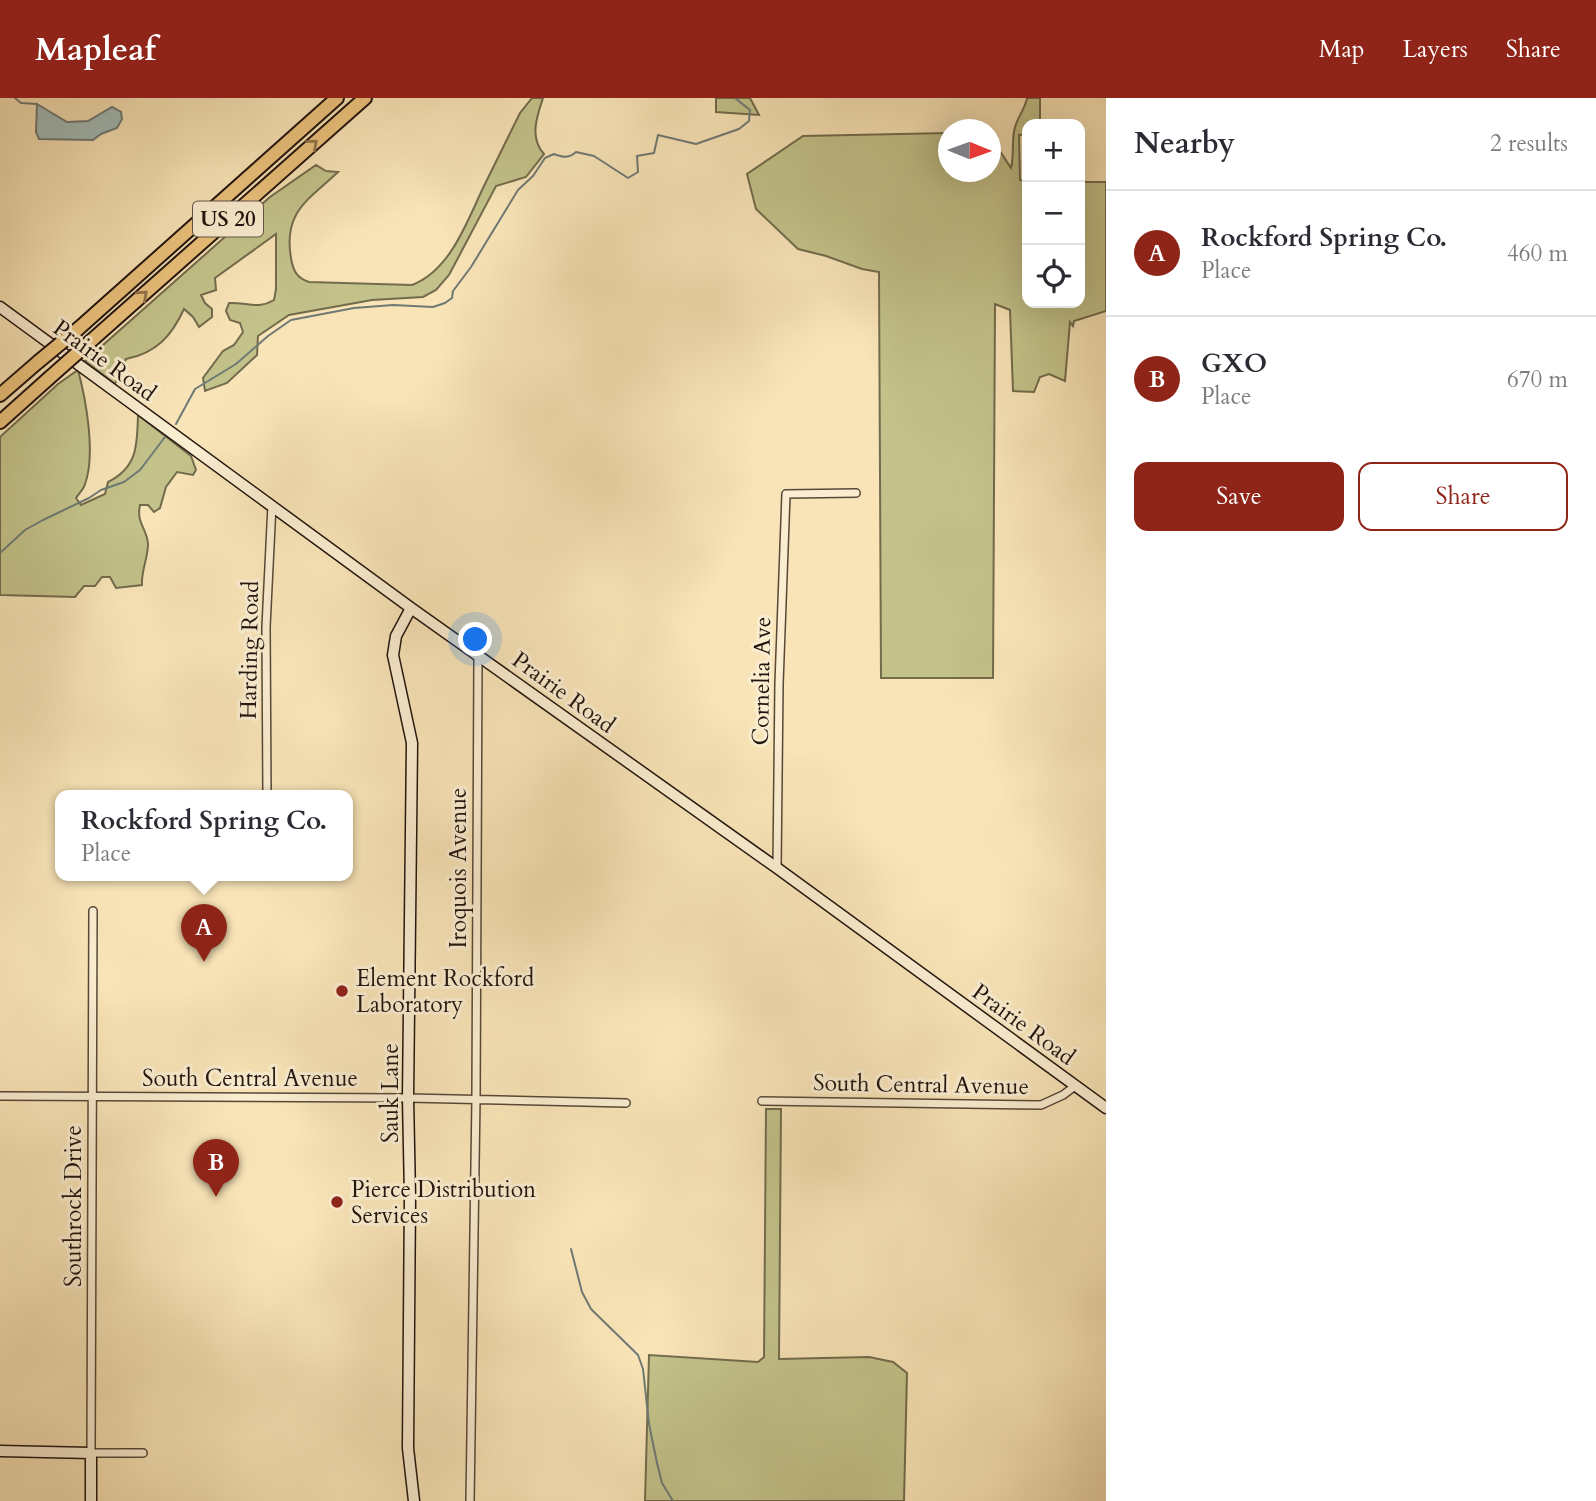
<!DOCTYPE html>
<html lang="en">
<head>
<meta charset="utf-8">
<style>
  :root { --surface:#fff; --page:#f7f7f7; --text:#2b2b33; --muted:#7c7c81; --line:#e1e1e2; --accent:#8f2418 }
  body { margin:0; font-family:Cardo,serif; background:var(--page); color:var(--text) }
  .controls { position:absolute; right:21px; top:21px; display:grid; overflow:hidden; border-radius:14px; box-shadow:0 7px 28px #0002 }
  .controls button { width:63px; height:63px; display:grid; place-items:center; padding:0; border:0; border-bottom:2px solid var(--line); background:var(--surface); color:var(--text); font:35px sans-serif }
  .compass { position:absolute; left:938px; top:21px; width:63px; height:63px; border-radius:50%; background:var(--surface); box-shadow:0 7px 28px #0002; rotate:91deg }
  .you { position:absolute; left:476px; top:542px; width:24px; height:24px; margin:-18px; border:5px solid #fff; border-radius:50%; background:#1a73e8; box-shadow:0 0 0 10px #1a73e833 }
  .badge { display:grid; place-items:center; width:46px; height:46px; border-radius:50%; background:var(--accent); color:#fff; font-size:23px; font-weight:700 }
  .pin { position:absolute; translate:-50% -58px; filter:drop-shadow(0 2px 4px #0008) }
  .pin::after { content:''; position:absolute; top:37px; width:24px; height:21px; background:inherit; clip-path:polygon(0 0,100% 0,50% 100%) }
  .popup { position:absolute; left:55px; top:692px; width:298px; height:91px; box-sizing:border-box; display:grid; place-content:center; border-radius:14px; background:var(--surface); filter:drop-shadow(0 2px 5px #0005); font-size:23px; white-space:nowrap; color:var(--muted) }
  .popup b { font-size:26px; color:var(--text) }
  .popup::after { content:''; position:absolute; left:50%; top:100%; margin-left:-14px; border:14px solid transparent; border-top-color:var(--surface) }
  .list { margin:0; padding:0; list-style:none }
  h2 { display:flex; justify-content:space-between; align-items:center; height:91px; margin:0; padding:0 28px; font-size:30px }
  h2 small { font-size:23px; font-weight:400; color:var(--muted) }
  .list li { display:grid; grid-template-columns:46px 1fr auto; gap:21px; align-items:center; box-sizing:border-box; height:126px; padding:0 28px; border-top:2px solid var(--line) }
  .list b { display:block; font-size:26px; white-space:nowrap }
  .list p { margin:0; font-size:23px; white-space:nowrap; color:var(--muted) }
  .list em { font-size:23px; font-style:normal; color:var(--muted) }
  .actions { display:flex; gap:14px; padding:21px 28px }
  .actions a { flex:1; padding:16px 0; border:2px solid var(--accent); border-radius:14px; text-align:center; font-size:24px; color:var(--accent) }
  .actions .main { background:var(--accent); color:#fff }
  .icon { flex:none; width:38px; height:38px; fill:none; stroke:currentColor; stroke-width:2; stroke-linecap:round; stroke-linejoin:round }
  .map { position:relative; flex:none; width:1106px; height:1403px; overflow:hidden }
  header { display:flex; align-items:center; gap:42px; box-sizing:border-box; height:98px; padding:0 35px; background:var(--accent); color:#fff }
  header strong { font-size:33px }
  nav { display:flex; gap:38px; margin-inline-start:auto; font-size:24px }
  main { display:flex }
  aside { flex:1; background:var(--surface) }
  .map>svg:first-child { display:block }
</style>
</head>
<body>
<header>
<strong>Mapleaf</strong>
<nav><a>Map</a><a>Layers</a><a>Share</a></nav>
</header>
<main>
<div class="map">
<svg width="1106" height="1403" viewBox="0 0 1106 1403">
  <rect width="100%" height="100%" fill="#f8e4b7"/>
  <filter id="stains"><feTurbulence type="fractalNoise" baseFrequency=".00286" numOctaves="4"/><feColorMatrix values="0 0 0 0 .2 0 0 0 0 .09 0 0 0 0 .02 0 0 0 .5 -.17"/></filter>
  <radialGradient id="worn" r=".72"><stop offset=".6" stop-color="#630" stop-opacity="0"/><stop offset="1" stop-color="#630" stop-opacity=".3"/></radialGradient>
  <path fill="#c3c28a" stroke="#726b4c" stroke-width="2" d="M 532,0 L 543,0 C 537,18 529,40 544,56 L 526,79 L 496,88 L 449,177 L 436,192 L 423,199 L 372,202 L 289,217 L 258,238 L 257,257 L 227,285 L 205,293 L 203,280 L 223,253 L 234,247 L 243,234 L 240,225 L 230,222 L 226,213 L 229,205 C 247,204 257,212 274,202 L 276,191 L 276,136 L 215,180 L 216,192 L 201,197 L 205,205 L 212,211 L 212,219 L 199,229 L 193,219 L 184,211 C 172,237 157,255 126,261 L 115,286 L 85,263 L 270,99 L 316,67 L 326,73 L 338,74 C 308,102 283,114 291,160 C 293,173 297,180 309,184 L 412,187 C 451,172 467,123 484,88 C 496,64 508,39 520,15 Z
    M 716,0 L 750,0 L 759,17 L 716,14 Z
    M 1027,0 L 1040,0 L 1040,26 L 1027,26 L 1027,36 L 1019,37 L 1020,82 L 1027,83 L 1027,205 L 1080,205 L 1080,84 L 1106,84 L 1106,213 L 1074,223 L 1073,228 L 1070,224 L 1065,283 L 1049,276 L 1040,279 L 1034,294 L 1013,293 L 1010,212 L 995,206 L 993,580 L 881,580 L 879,174 L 862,171 L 826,158 L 798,151 L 756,111 L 747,76 L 803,38 L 948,35 L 948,74 L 990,74 L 991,44 L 994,44 L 1011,70 C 1014,58 1012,45 1014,34 C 1015,22 1025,12 1027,0 Z
    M 78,272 C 86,302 96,356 85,386 C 84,391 79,395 76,400 L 81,407 L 105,396 L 108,384 C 138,369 137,347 138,317 L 191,358 L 196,372 L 193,377 L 177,374 L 166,389 L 160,410 L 154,414 L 148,407 L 140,407 C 136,426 147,430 148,446 C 148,460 141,473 142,487 L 116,490 L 110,479 L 102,479 L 95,488 L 84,488 L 75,499 L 0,497 L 0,339 L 58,286 Z
    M 766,1011 L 781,1011 L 779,1261 L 869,1259 L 893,1264 L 907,1275 L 904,1403 L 645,1403 L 649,1257 L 758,1264 L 764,1259 Z"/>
  <path fill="#a2bcb9" stroke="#6e7975" stroke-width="2" d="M 37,6 L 67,24 L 88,23 L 112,9 L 121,14 L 122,21 L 117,30 L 101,36 L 93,42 L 39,41 L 36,34 Z"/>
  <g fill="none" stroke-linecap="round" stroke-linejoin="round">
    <path stroke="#6e7975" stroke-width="2" d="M 15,0 L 21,5 L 37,6
      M 176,326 L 195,291 L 236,266 L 268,238 L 291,222 L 354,210 L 393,207 L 433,209 L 445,205 L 452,200 L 453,193 L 471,169 L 518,92 L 533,78 L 545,60 L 554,56 C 562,59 568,61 576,54 L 594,58 L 628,80 L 638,74 L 637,58 L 654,55 L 658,37 L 696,46 L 739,31 L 749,23 L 750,12 L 735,0
      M 0,455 L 25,432 L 43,422 L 89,400 L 101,392 L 124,384 L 140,372 L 165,339
      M 571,1151 L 582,1194 L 591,1211 L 638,1257 L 643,1271 L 649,1326 L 657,1365 L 662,1385 L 673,1403"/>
    <g stroke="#574838" stroke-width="10">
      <path id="street" d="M 267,698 L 266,529 L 272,407
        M 777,770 L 779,586 L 786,396 L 856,395
        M 93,813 L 91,1355 L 143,1355
        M 0,998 L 408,1000 L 626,1005
        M 762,1003 L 1041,1007 L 1063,997 L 1075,988
        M 470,1403 L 476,1000 L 478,557"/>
    </g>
    <g stroke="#21140e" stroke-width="13">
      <path id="secondary" d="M 0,209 L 411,510 L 777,770 L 1106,1010
        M 411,510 L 396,538 L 393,557 L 412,645 L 408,1000 L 410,1098 L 408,1350 L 414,1403
        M 0,1353 L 91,1355 L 91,1403"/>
    </g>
    <g stroke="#21140e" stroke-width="16">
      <path id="highway" d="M 78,231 L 337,0
        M 92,242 L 365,0
        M 0,297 L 38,264
        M 0,324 L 48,281"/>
    </g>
    <use href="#street" stroke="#faedd0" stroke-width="7"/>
    <use href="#secondary" stroke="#faedd0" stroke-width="10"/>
    <use href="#highway" stroke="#ecc27c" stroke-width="12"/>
    <g stroke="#21140e" stroke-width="16" stroke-linecap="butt">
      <path id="highway-bridge" d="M 38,264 L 78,231
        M 48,281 L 92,242"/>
    </g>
    <use href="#highway-bridge" stroke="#ecc27c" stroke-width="12"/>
  </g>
  <defs><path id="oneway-chevron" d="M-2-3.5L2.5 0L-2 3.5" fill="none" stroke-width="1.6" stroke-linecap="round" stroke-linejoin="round" transform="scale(1.75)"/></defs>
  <g stroke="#91744a">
    <use href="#oneway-chevron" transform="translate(313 46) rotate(-41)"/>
    <use href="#oneway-chevron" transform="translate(143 197) rotate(-42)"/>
  </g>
  <g fill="#8f2418" stroke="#faedd0" stroke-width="2.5">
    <circle cx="342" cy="893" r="7"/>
    <circle cx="337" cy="1104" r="7"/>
  </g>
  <g text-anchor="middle" stroke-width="6" stroke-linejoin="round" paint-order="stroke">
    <rect fill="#faedd0" stroke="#625548" stroke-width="2" x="193" y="103.5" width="70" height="35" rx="5"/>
    <g font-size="21" font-weight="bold" fill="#21140e">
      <text x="228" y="128">US 20</text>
    </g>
    <g font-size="23" fill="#21140e" stroke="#faedd0">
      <text transform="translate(105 262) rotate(36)" y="8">Prairie Road</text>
      <text transform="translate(249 552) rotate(-89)" y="8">Harding Road</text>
      <text transform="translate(761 583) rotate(-89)" y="8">Cornelia Ave</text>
      <text transform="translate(564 594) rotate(36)" y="8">Prairie Road</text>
      <text transform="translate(458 770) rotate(-90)" y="8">Iroquois Avenue</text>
      <text transform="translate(1024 926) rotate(36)" y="8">Prairie Road</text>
      <text x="250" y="988">South Central Avenue</text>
      <text transform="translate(921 986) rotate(1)" y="8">South Central Avenue</text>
      <text transform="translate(390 995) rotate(-90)" y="8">Sauk Lane</text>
      <text transform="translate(73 1108) rotate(-90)" y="8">Southrock Drive</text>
    </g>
    <g font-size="23" fill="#21140e" stroke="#faedd0" text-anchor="start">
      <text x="356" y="888">Element Rockford<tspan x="356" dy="26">Laboratory</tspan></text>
      <text x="351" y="1099">Pierce Distribution<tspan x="351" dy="26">Services</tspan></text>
    </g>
  </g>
  <rect width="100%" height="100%" filter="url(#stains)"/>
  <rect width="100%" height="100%" fill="url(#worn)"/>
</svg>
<div class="controls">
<button>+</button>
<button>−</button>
<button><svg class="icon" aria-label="locate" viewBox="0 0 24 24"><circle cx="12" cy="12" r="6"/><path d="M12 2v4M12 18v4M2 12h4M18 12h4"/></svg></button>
</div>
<svg class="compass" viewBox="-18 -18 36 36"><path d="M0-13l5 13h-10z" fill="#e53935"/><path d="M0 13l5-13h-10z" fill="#7c7c81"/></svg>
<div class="you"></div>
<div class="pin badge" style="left:204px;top:864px">A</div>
<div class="popup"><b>Rockford Spring Co.</b>Place</div>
<div class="pin badge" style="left:216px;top:1099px">B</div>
</div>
<aside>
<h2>Nearby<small>2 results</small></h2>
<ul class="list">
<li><span class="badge">A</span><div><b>Rockford Spring Co.</b><p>Place</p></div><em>460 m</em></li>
<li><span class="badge">B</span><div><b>GXO</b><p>Place</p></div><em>670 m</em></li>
</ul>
<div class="actions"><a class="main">Save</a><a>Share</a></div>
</aside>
</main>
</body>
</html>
